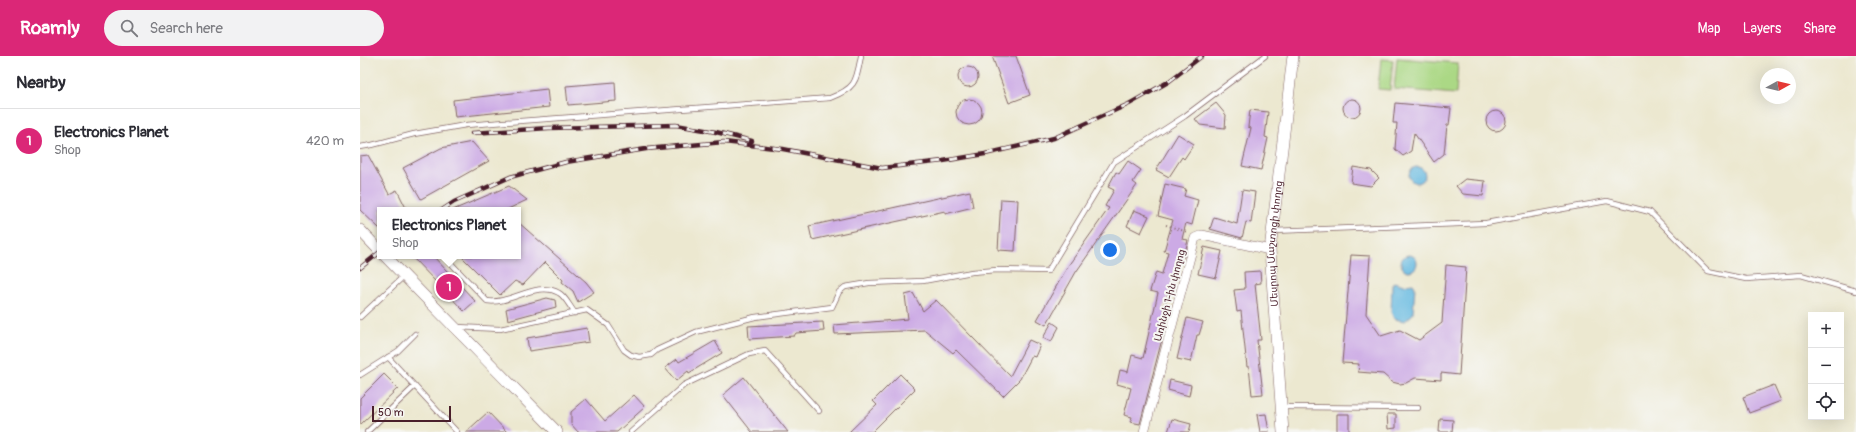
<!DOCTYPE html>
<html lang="en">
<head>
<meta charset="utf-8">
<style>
  :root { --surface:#fff; --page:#f2f2f3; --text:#2b2b33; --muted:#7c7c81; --line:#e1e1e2; --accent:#db2777 }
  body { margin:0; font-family:Pangolin,"Noto Sans Armenian",sans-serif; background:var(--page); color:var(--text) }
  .controls { position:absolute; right:12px; bottom:12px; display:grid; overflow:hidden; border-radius:0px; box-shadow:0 4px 16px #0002 }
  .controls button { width:36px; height:36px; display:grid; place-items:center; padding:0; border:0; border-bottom:1px solid var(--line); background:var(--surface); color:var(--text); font:20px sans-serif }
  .compass { position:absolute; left:1400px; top:12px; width:36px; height:36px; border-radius:50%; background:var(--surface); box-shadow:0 4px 16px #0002; rotate:82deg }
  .scale { position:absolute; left:12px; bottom:10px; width:79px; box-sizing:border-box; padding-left:4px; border:2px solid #4a1f2b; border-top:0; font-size:11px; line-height:14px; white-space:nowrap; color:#4a1f2b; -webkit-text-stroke:3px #f6f6f2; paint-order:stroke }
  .you { position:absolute; left:750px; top:194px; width:14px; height:14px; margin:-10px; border:3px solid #fff; border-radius:50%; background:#1a73e8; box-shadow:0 0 0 6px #1a73e833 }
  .badge { display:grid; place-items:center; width:26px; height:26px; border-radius:50%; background:var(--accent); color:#fff; font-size:13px; font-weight:700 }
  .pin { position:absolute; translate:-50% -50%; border:2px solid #fff; box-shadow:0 1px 4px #0006 }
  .popup { position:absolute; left:17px; top:151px; width:144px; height:52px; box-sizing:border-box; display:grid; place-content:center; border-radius:0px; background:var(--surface); filter:drop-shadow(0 1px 3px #0005); font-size:13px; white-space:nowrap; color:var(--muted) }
  .popup b { font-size:15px; color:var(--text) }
  .popup::after { content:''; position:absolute; left:50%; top:100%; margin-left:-8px; border:8px solid transparent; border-top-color:var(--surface) }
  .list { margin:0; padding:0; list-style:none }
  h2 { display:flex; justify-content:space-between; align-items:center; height:52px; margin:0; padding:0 16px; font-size:17px }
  h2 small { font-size:13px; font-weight:400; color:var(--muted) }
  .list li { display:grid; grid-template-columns:26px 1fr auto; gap:12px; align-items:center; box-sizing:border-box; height:64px; padding:0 16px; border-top:1px solid var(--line) }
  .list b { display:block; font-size:15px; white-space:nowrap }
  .list p { margin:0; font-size:13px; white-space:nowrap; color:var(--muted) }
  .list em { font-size:13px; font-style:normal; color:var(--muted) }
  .icon { flex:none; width:22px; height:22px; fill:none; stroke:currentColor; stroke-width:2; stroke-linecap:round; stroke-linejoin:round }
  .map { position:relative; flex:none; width:1496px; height:376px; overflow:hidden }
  header { display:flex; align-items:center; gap:24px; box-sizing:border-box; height:56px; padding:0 20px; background:var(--accent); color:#fff }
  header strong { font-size:19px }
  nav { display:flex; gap:22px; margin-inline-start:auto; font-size:14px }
  .search { width:280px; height:36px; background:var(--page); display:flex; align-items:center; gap:10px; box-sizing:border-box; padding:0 14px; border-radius:22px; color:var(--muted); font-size:15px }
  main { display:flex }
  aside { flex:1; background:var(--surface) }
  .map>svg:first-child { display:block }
</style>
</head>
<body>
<header>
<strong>Roamly</strong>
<div class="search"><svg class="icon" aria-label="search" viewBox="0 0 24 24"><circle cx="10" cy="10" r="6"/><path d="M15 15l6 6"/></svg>Search here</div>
<nav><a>Map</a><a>Layers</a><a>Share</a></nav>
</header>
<main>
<aside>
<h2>Nearby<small></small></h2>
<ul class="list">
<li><span class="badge">1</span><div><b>Electronics Planet</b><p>Shop</p></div><em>420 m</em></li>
</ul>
</aside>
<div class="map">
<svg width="1496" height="376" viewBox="0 0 1496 376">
  <rect width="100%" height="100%" fill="#f6f6f2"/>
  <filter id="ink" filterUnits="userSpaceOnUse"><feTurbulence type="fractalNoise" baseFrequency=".025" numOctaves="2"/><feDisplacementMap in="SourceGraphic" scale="8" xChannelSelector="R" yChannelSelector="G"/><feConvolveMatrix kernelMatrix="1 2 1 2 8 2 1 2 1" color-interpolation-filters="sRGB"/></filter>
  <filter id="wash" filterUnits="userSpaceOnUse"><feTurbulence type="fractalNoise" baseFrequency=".012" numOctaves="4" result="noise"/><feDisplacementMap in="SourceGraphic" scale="16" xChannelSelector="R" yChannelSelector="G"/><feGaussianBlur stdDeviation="0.9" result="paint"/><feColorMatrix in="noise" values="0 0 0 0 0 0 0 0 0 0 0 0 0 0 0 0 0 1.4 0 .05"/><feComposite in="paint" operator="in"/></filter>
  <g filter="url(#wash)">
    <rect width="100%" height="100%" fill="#ece8d0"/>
    <path fill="#abd885" stroke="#7a7c58" d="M 1037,2 L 1098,7 L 1096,38 L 1034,33 Z
      M 1021,3 L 1033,4 L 1030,34 L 1018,33 Z"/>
    <path fill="#65b9e1" stroke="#586c86" d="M1049 119a8 8 0 1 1 16 0a8 8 0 1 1-16 0Z
      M1041 207a8 8 0 1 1 16 0a8 8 0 1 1-16 0Z
      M 1034,226 L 1044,229 L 1053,228 L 1055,231 L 1053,258 L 1045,265 L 1034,263 L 1031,256 L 1032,229 Z"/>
    <g id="blocks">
      <path fill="#ccaae5" d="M 632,0 L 656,0 L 670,39 L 649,47 Z
        M598 21a10 10 0 1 1 20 0a10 10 0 1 1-20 0Z
        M 255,26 L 256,45 L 208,49 L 206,30 Z
        M 187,33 L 189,51 L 95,61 L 93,44 Z
        M983 52a9 9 0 1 1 18 0a9 9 0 1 1-18 0Z
        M596 56a13 13 0 1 1 26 0a13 13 0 1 1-26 0Z
        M 856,47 L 866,59 L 865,72 L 840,69 L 835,63 Z
        M 1035,47 L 1091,52 L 1089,69 L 1087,69 L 1084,98 L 1074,106 L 1054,77 L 1051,95 L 1043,100 L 1035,93 L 1037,67 L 1033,67 Z
        M 890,54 L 908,56 L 905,81 L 908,82 L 901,114 L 882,110 L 891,72 L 888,71 Z
        M1126 65a10 10 0 1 1 20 0a10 10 0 1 1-20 0Z
        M 818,78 L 834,88 L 824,103 L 822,101 L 809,121 L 796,114 Z
        M 112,86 L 129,105 L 61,143 L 43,112 L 81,92 Z
        M 8,99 L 29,138 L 37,134 L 47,154 L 20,154 L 20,173 L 0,154 L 0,100 Z
        M 768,105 L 781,114 L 773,126 L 777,129 L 716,216 L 686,269 L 677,264 L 708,210 L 749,152 L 745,150 L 754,134 L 748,131 L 756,116 L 759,118 Z
        M 993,111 L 1011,114 L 1019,122 L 1011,130 L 991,127 Z
        M 1105,123 L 1125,125 L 1123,140 L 1103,138 L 1096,130 Z
        M 805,128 L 826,133 L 824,140 L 838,144 L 832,169 L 826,167 L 822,183 L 828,184 L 824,201 L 821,200 L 817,216 L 815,216 L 803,254 L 809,256 L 780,368 L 770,366 L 772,361 L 764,359 L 771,332 L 757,328 L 760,314 L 768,316 L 772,299 L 783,302 L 798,237 L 790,235 L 796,216 L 802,218 L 808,196 L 804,195 L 813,164 L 798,160 Z
        M 149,130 L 167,144 L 146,154 L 93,154 Z
        M 882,134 L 895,136 L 891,167 L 886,166 L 882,182 L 850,173 L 854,161 L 877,168 Z
        M 610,135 L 613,151 L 585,158 L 585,155 L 452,184 L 449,170 Z
        M 641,143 L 658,144 L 655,195 L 638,194 Z
        M 774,154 L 789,160 L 781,177 L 767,170 Z
        M 158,166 L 226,226 L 234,236 L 218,246 L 213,235 L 202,226 L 203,224 L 185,206 L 163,229 L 155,225 L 140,239 L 101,200 L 158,200 Z
        M 844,191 L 862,195 L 856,222 L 838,218 Z
        M 991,199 L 1010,200 L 1006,258 L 1021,280 L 1040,274 L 1059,284 L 1082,267 L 1086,209 L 1106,211 L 1099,319 L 1081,317 L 1081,324 L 1055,322 L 1046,327 L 1040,328 L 1032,326 L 1023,318 L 998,316 L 999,308 L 982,307 Z
        M 51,200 L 73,200 L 115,245 L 104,255 Z
        M 900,215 L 901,227 L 895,228 L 901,284 L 897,284 L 903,338 L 892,339 L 889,311 L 887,311 L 881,255 L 877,256 L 874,234 L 885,233 L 884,216 Z
        M 553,237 L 563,255 L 576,244 L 650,320 L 669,284 L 680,289 L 675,301 L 672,300 L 660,323 L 643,340 L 596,294 L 593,297 L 565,274 L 475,278 L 474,269 L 548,263 L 545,239 Z
        M 187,242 L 195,244 L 196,251 L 148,264 L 146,253 Z
        M 827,262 L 843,266 L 839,279 L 837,279 L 831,306 L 817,303 Z
        M 463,266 L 464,275 L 436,277 L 434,280 L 389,283 L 388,270 Z
        M 692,266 L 699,271 L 691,286 L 683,282 Z
        M 227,272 L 229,286 L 169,295 L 167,282 Z
        M 355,285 L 362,297 L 329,317 L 328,315 L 316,325 L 305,312 L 317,303 L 319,306 Z
        M 24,318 L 38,332 L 0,369 L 0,342 Z
        M 540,318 L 555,333 L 512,376 L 489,376 L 517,349 L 513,345 Z
        M 384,321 L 428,376 L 392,376 L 363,339 Z
        M 810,324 L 831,329 L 829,340 L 808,334 Z
        M 1414,329 L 1421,345 L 1389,357 L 1383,341 Z
        M 274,339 L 285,351 L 257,376 L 218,376 L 211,368 L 211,356 L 226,343 L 245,365 Z
        M 128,356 L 147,376 L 106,376 Z
        M 906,358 L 909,376 L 900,376 L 897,359 Z
        M 977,358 L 989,358 L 989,376 L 977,376 Z
        M 1027,358 L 1036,358 L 1036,372 L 1028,373 Z
        M 812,363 L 831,368 L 829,376 L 808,376 Z
        M 1080,363 L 1093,364 L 1092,376 L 1079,376 Z"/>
    </g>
  </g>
  <g filter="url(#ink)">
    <use href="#blocks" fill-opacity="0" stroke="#836565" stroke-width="1"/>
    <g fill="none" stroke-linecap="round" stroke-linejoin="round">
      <g stroke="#836565" stroke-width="6">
        <path id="service" d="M 0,91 L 12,89 L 54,78 L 106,69 L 470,42 C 496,32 496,26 501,0
          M 913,175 L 1126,167 L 1247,145 L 1290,156 L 1348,215 L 1386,223 L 1441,219 L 1496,235
          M 84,200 L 127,245 C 150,249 177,224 199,237 C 205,240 210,251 215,257
          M 0,261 L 44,220
          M 97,271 L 140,273 L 227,254 L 248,269 L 264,294 L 271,299 L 279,301 L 291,299 L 297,294 L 336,276 L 395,261 L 472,251 L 479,236 L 485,231 L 509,227 L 563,225 L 612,216 L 637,214 L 688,215 L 754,106 L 825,60 L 905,0
          M 28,301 L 97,376
          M 0,319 L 38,295 L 55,278
          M 922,351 L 1058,352
          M 7,376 L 55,330
          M 271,376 L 324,329 L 389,298 L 405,295 L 459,355"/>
      </g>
      <g stroke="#836565" stroke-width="10">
        <path id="minor" d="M 784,376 L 835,182 L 842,179 L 910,194"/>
      </g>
      <g stroke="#836565" stroke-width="12">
        <g id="tertiary">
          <path d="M 0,174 L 20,195"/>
          <path d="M 25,200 L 197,376"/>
          <path id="s1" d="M 923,376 L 910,194 L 933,0"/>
        </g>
      </g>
      <path stroke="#836565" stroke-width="2" stroke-dasharray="1 3" stroke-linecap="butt" d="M 806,169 L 827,176"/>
      <use href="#service" stroke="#fff" stroke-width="4.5"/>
      <use href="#minor" stroke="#fff" stroke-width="9"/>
      <use href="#tertiary" stroke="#fff" stroke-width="11"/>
      <g stroke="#4a1f2b" stroke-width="4.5">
        <path id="rail" d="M 112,77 L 189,72 L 316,69 L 356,76 L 392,85
          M 82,154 L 94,146 L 150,121 L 206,106 L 286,93 L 364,86 L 423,93 L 522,112 L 583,105 L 625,98 L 694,82 L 769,48 L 808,26 L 842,0
          M 0,212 L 20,196"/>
      </g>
      <use href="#rail" stroke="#f6f6f2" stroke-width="3" stroke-dasharray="9" stroke-linecap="butt"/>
    </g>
  </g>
  <g text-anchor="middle" stroke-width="4" stroke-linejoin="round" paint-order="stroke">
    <g font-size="10" fill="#4a1f2b" stroke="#f6f6f2">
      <text dy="4" stroke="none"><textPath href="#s1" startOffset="189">Մեսրոպ Մաշտոցի փողոց</textPath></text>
      <text transform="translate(809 239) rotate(-75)" y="4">Առինջի 1-ին փողոց</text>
    </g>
  </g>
</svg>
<div class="controls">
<button>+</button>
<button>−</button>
<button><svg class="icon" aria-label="locate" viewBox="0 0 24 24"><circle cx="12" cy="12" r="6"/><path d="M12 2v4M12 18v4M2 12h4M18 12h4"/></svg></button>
</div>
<svg class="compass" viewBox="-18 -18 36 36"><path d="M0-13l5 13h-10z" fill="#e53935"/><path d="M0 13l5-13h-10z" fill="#7c7c81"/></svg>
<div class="scale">50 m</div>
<div class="you"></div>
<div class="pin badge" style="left:89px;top:231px">1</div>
<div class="popup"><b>Electronics Planet</b>Shop</div>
</div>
</main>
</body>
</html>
